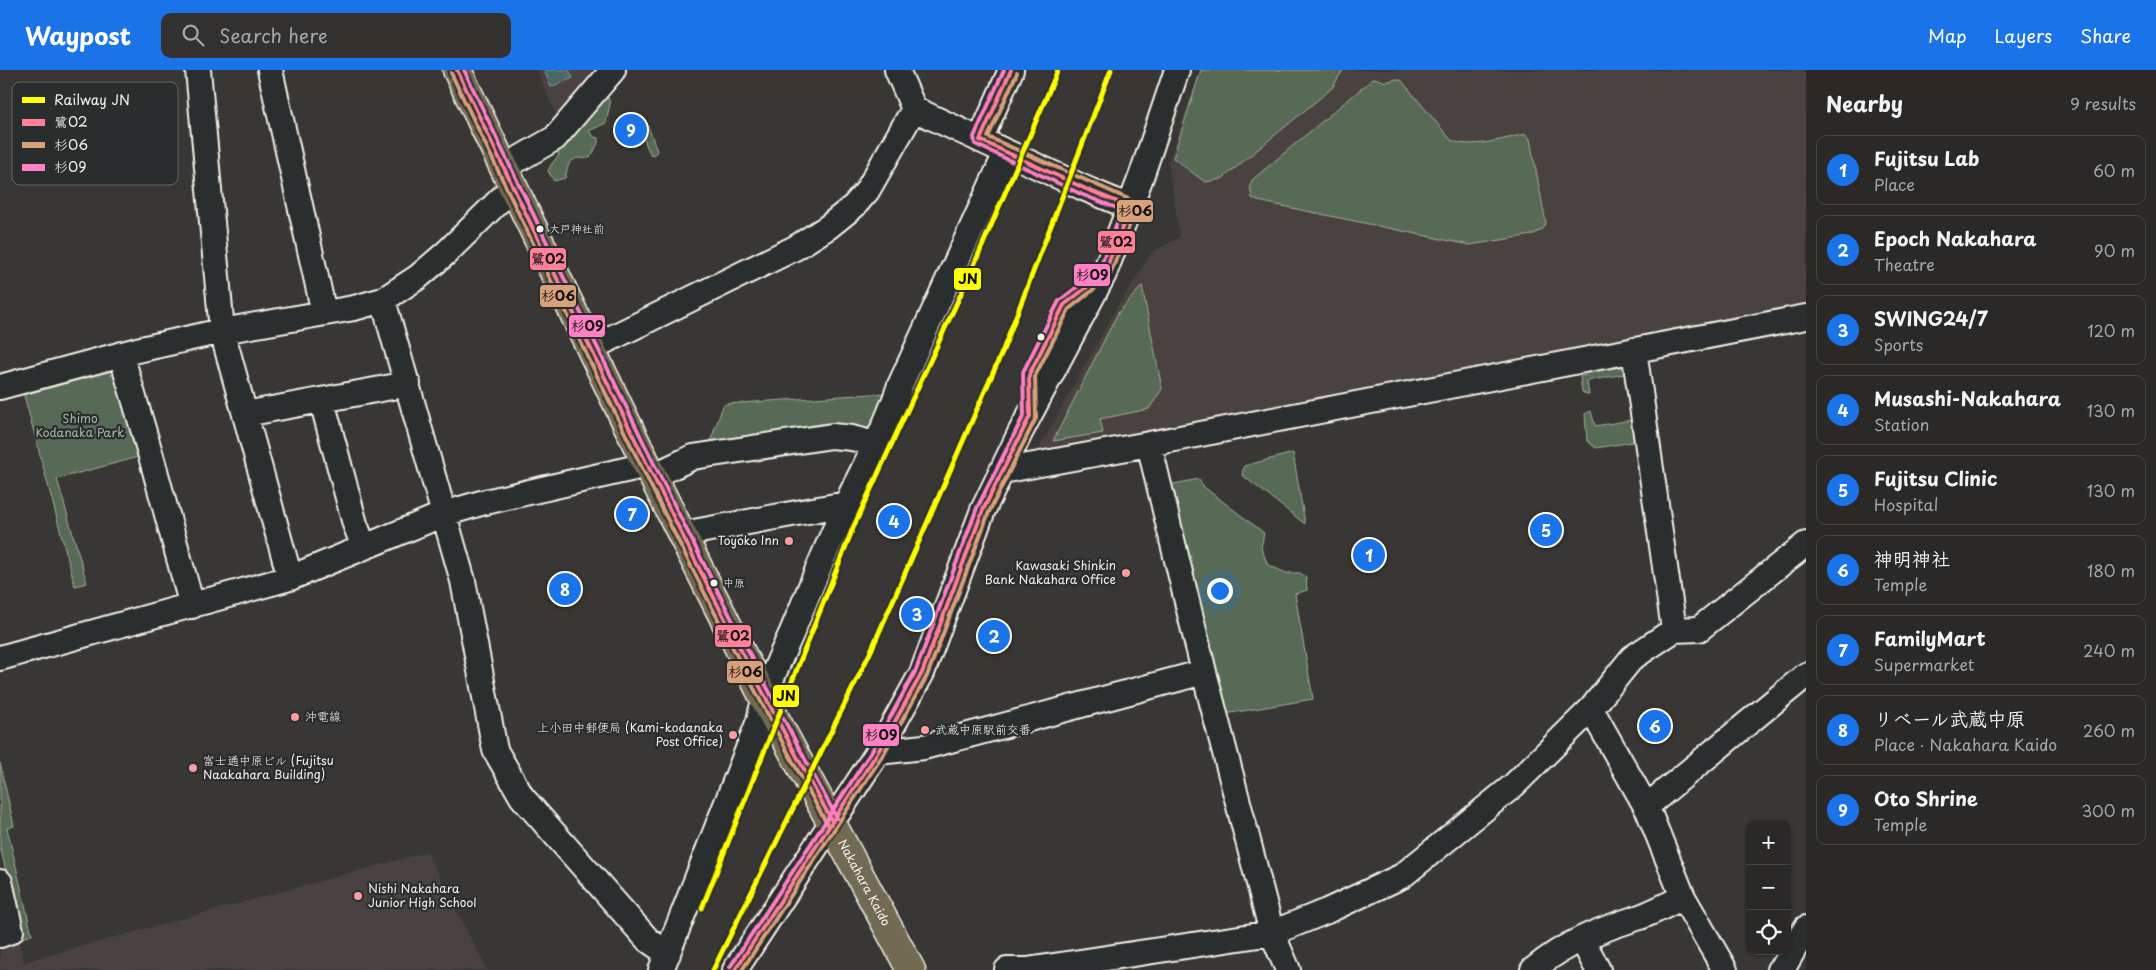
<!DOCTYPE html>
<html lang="en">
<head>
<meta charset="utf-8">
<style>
  :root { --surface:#2a2928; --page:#323130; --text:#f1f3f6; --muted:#a5a6a8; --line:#464545; --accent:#1a73e8 }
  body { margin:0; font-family:"Playpen Sans","Klee One",sans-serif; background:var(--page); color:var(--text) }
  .controls { position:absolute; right:15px; bottom:15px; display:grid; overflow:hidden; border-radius:10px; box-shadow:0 1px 4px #0004 }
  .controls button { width:45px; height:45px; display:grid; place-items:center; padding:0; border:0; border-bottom:1px solid var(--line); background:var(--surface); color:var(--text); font:25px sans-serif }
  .you { position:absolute; left:1219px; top:520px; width:18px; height:18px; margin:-12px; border:4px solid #fff; border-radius:50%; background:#1a73e8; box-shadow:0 0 0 8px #1a73e833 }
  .badge { display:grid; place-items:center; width:32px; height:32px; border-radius:50%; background:var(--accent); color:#fff; font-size:16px; font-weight:700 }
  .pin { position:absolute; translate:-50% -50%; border:2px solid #fff; box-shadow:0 1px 5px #0006 }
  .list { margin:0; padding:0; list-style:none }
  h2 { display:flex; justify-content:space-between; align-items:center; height:65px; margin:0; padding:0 20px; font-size:21px }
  h2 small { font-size:16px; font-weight:400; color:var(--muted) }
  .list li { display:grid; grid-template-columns:32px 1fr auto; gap:15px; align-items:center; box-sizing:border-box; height:70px; margin:0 10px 10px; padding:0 10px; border:1px solid var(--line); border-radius:10px }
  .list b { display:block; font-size:19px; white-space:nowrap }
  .list p { margin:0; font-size:16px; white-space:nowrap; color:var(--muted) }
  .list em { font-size:16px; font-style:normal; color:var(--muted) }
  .icon { flex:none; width:28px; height:28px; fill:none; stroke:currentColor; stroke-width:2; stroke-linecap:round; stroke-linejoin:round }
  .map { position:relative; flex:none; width:1806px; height:900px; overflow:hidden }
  header { display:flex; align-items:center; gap:30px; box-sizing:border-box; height:70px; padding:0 25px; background:var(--accent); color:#fff }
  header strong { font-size:24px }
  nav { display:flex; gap:28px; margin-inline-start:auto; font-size:18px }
  .search { width:350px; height:45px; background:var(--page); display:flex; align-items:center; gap:12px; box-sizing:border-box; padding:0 18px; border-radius:10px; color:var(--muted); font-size:19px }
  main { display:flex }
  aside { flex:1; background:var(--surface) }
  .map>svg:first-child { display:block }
</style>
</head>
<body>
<header>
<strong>Waypost</strong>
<div class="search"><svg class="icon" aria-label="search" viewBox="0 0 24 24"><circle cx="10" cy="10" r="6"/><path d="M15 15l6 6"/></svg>Search here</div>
<nav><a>Map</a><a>Layers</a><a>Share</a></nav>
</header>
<main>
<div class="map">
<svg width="1806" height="900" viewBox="0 0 1806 900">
  <rect width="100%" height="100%" fill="#383736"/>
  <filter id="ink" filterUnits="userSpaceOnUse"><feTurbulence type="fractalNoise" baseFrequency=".02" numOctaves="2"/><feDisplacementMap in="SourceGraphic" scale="10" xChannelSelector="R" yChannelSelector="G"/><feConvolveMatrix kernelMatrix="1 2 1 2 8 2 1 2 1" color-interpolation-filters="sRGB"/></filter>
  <g filter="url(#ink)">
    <path fill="#484340" d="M 537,0 L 606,0 L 560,54 Z
      M 1200,0 L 1806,0 L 1806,233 L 1045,380 L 1040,376 L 1117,237 L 1153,181 L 1180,167 L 1168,92 Z
      M 427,782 L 487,900 L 0,900 L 0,875 L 18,869 L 24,892 Z"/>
    <path fill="#576a54" stroke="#a6ae9e" d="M 1201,0 L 1343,0 L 1332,18 L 1222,109 L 1205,112 L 1173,88 Z
      M 1374,8 L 1386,12 L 1396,9 L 1402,11 L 1451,70 C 1469,80 1506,68 1526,64 L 1530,69 L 1546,153 L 1543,159 L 1532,165 L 1470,175 L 1258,131 L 1252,128 L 1250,116 L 1252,110 Z
      M 605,25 L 608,27 L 610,34 L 606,53 L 589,61 L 594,67 L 598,68 C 599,73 597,75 595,79 C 588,96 583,84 573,90 C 567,93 567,103 565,108 L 554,111 L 548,101 L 551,95 L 559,85 L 558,79 Z
      M 647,53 L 657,81 L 655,84 L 651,85 L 646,75 L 641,56 Z
      M 1142,216 L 1162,319 L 1149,339 L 1100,349 L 1103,363 L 1053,371 L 1118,243 Z
      M 1614,293 L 1632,307 L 1641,361 L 1632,372 L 1596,378 L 1587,371 L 1585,344 L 1591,341 L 1595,356 L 1632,350 L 1624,304 L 1587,311 L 1589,325 L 1587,325 L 1582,322 L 1580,306 L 1588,305 L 1594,297 Z
      M 108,302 L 115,307 L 138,387 L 57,409 L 87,513 L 75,516 L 24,325 Z
      M 886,323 L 867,365 L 711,377 L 710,372 L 723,336 L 726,334 Z
      M 1293,383 L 1305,454 L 1242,405 L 1244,396 Z
      M 1199,409 L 1204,417 L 1264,463 L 1261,478 L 1268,495 L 1286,503 L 1300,503 L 1306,507 L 1307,520 L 1295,524 L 1313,629 L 1225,644 L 1168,415 Z
      M 0,693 L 14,756 L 7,758 L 32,865 L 22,868 L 0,776 Z"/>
    <path fill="#4a686a" stroke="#8e9f9c" d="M 544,0 L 569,0 L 573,8 L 551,17 Z"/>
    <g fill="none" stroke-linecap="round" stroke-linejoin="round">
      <g stroke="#f4f1e8" stroke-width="28">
        <path id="minor" d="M 198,0 L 222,261 L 290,508
          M 270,0 L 324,243
          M 897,0 L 914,39 L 1086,119 L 1130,137
          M 980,70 L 1011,0
          M 505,97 L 555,68 L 613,0
          M 383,230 L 463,511 L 495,680 L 522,727 L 648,870 L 668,884
          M 591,278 L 795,178 L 828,157 L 854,136 L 867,121 L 914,39
          M 1634,280 L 1674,560
          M 121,284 L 151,386 L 192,536
          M 0,317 L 137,280 L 222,261 L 354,238 L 383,230 L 418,207 L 446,183 L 514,116
          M 322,331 L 355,454 L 364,477
          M 245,344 L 408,314
          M 1149,374 L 1204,602 L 1272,863 L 1288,900
          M 1002,401 L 1149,374 L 1806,247
          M 653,406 L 693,387 L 832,366 L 852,368 L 875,374
          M 683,464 L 846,434
          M 0,588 L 290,508 L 444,444 L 481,433 L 647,395
          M 1591,639 L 1648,740 L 1683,827 L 1725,900
          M 878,682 L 924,677 L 1204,602
          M 1646,737 L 1806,605
          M 0,812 L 11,861 L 0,865
          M 1582,869 L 1598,900
          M 661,900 L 759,651 C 765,620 779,591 792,562 C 810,519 827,475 847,433 C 865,394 887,356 900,315 L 1006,83
          M 735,900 L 878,682 L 922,603 L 983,440 L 1020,363 L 1104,204 L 1141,107 L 1177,0
          M 1007,900 L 1027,900 L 1272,863 L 1327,841 L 1402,806 L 1514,715 L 1591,639 L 1632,588 L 1674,560 L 1699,559 L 1806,474
          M 1533,900 C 1566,872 1599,860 1640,847 C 1654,842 1669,834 1683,827
          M 1779,900 L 1786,893 L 1806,858"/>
      </g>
      <g stroke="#f4f1e8" stroke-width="31">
        <g id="major">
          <path id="s1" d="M 457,0 L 639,379 L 764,628 L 911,900"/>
        </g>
      </g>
      <use href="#minor" stroke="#2a2d2e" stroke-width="24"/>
      <use href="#major" stroke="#726b52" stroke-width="28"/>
      <g stroke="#2a2d2e" stroke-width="8">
        <path id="bus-1" d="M 457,0 C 578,252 697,506 832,751
          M 735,900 L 878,682 L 922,603 L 983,440 L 1030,346 L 1029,305 L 1064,235 L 1104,204 L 1130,137 L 1086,119 L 980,70 L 1011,0"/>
      </g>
      <g stroke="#2a2d2e" stroke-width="8">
        <path id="bus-2" d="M 451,3 C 573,255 691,509 827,754
          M 742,900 L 883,685 L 927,606 L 989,442 L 1036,348 L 1035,306 L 1069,239 L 1109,207 L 1136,139 L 1133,131 L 988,67 L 1017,3"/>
      </g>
      <g stroke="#2a2d2e" stroke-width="8">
        <path id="bus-3" d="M 464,0 C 585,251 703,504 837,748
          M 730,897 L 873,679 L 916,600 L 977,438 L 1024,345 L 1023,302 L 1059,231 L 1099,200 L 1122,140 L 1083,125 L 975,74 L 974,67 L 1004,0"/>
      </g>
      <use href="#bus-1" stroke="#ff8098" stroke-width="4"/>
      <use href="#bus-2" stroke="#d9a179" stroke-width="4"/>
      <use href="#bus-3" stroke="#ff80c5" stroke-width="4"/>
      <g stroke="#2a2d2e" stroke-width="9">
        <path id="rail-1" d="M 702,838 L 853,458 L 971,202 L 1058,0
          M 713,900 L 870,583 L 1003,280 L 1111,0"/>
      </g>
      <use href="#rail-1" stroke="#ff0" stroke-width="5"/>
    </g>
  </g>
  <g fill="#f4f1e8" stroke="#2a2d2e" stroke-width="2">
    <circle cx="540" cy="159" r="4.5"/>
    <circle cx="1041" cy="267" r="4.5"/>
    <circle cx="714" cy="513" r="4.5"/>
  </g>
  <g fill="#ff9aa2" stroke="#2a2d2e" stroke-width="2">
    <circle cx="789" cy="471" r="5"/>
    <circle cx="1126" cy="503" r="5"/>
    <circle cx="295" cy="647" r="5"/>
    <circle cx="925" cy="660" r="5"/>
    <circle cx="733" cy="665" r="5"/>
    <circle cx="193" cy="698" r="5"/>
    <circle cx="358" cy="826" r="5"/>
  </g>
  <g text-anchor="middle" stroke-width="4.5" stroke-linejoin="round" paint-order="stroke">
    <g font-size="11" fill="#f4f1e8" stroke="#2a2d2e" text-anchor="start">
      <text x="549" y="163">大戸神社前</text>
      <text x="723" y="517">中原</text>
    </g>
    <g font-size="12" fill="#adb4a5" stroke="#2a2d2e">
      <text x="80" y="353">Shimo<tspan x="80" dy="14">Kodanaka Park</tspan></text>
    </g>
    <g font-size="12" fill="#f4f1e8" stroke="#2a2d2e" text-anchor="start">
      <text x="779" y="475" text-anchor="end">Toyoko Inn</text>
      <text x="1116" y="500" text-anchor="end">Kawasaki Shinkin<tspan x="1116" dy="14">Bank Nakahara Office</tspan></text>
      <text x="305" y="651">沖電線</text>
      <text x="723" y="662" text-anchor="end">上小田中郵便局 (Kami-kodanaka<tspan x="723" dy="14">Post Office)</tspan></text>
      <text x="935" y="664">武蔵中原駅前交番</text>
      <text x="203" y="695">富士通中原ビル (Fujitsu<tspan x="203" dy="14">Naakahara Building)</tspan></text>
      <text x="368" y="823">Nishi Nakahara<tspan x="368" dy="14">Junior High School</tspan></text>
    </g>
    <g font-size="12" fill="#f4f1e8" stroke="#2a2d2e">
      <text dy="4" stroke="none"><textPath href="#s1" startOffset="909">Nakahara Kaido</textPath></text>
    </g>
  </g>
  <rect x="12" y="12" width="166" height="103" rx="8" fill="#2a2d2e" stroke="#676866" stroke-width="1"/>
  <rect x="22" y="27" width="23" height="6" fill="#ff0"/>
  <rect x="22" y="49" width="23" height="7" fill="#ff8098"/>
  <rect x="22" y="72" width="23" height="6" fill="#d9a179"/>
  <rect x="22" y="94" width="23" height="7" fill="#ff80c5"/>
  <g font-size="14" fill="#f4f1e8">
    <text x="54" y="35">Railway JN</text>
    <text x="54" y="57">鷺02</text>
    <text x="54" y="80">杉06</text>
    <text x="54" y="102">杉09</text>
  </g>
  <g stroke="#2a2d2e" stroke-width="2">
    <rect x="1116" y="129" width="38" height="24" rx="5" fill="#d9a179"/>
    <rect x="1097" y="160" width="39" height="24" rx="5" fill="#ff8098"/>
    <rect x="529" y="177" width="38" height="24" rx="5" fill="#ff8098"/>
    <rect x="1073" y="193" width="38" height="24" rx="5" fill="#ff80c5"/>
    <rect x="953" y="197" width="29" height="24" rx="5" fill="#ff0"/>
    <rect x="539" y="214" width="38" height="24" rx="5" fill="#d9a179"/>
    <rect x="568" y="244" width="38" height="24" rx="5" fill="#ff80c5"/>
    <rect x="714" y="554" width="38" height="24" rx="5" fill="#ff8098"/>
    <rect x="726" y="590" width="38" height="24" rx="5" fill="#d9a179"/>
    <rect x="772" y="614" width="28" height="24" rx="5" fill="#ff0"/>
    <rect x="862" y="653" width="38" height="24" rx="5" fill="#ff80c5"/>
  </g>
  <g font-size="14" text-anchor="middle" font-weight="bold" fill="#111">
    <text x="1135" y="146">杉06</text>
    <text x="1116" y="177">鷺02</text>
    <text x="548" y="194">鷺02</text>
    <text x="1092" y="210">杉09</text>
    <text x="968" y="214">JN</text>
    <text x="558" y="231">杉06</text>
    <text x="587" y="261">杉09</text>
    <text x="733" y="571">鷺02</text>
    <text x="745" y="607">杉06</text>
    <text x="786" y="631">JN</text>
    <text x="881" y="670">杉09</text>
  </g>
</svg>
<div class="controls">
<button>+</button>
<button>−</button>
<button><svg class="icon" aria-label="locate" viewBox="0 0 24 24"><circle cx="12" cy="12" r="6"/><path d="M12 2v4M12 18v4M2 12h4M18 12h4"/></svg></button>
</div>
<div class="you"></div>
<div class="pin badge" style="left:1369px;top:485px">1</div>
<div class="pin badge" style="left:994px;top:566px">2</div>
<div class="pin badge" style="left:917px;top:544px">3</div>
<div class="pin badge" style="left:894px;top:451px">4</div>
<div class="pin badge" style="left:1546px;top:460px">5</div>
<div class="pin badge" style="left:1655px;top:656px">6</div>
<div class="pin badge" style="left:632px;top:444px">7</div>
<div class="pin badge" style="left:565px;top:519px">8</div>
<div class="pin badge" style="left:631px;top:60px">9</div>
</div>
<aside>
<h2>Nearby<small>9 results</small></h2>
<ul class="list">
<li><span class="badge">1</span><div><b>Fujitsu Lab</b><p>Place</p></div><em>60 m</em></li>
<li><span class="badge">2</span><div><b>Epoch Nakahara</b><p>Theatre</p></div><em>90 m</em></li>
<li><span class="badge">3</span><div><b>SWING24/7</b><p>Sports</p></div><em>120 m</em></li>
<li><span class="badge">4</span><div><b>Musashi-Nakahara</b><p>Station</p></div><em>130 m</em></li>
<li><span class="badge">5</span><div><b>Fujitsu Clinic</b><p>Hospital</p></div><em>130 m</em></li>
<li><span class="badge">6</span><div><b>神明神社</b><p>Temple</p></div><em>180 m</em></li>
<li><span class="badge">7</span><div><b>FamilyMart</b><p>Supermarket</p></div><em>240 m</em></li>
<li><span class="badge">8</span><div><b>リベール武蔵中原</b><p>Place · Nakahara Kaido</p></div><em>260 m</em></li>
<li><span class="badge">9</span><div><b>Oto Shrine</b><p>Temple</p></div><em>300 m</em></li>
</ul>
</aside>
</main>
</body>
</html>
